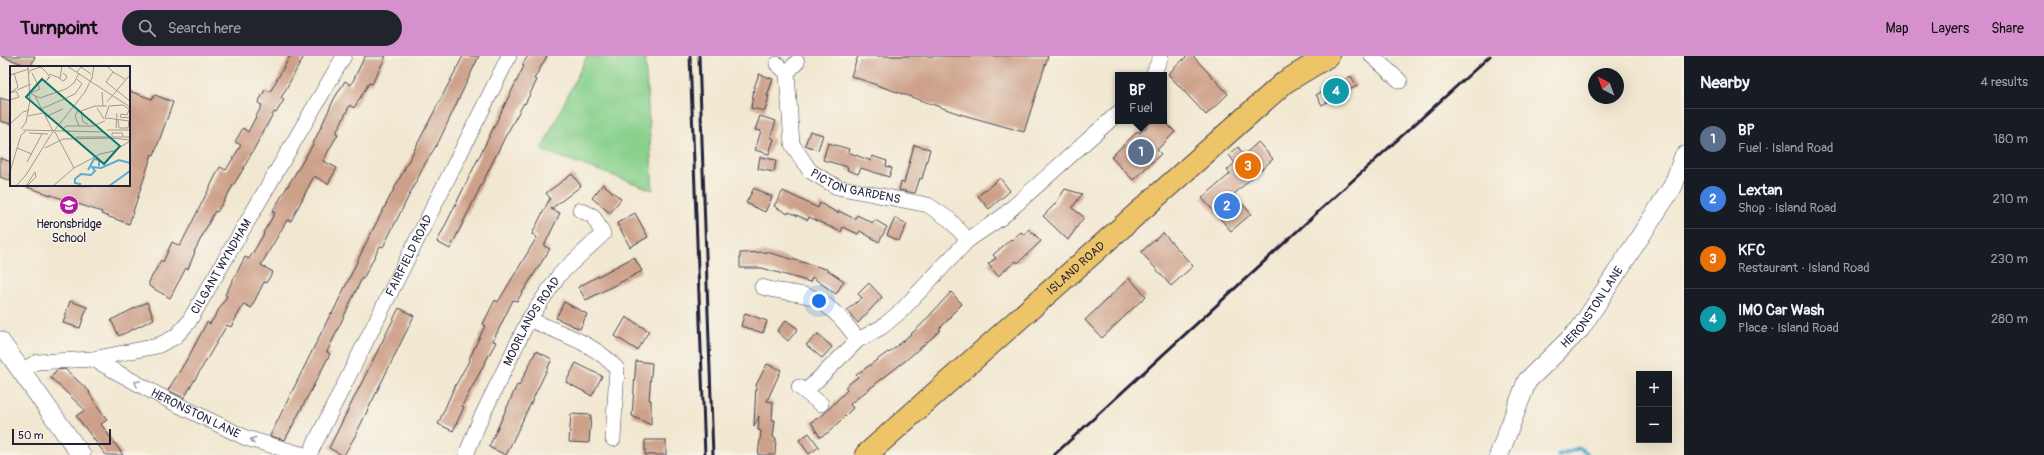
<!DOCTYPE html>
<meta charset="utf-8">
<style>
body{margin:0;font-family:Pangolin,sans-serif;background:#20242c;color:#f1f3f6}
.controls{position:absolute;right:12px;bottom:12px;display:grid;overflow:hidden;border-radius:0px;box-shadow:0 4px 16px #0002}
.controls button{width:36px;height:36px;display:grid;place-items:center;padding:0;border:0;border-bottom:1px solid #363941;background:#171b24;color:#f1f3f6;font:20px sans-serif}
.compass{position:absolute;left:1588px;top:12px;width:36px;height:36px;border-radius:50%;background:#171b24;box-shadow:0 4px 16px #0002;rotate:319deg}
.scale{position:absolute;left:12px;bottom:10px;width:99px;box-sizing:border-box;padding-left:4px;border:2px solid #22223b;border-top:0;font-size:11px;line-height:14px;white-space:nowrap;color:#22223b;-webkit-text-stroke:3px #f7f3e8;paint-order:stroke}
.you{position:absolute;left:819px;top:245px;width:14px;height:14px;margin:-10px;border:3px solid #fff;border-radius:50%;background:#1a73e8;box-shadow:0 0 0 6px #1a73e833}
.badge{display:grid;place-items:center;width:26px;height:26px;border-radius:50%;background:#d690ce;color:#fff;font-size:13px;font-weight:700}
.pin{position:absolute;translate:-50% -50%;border:2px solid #fff;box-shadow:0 1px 4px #0006}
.popup{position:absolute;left:1115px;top:16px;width:52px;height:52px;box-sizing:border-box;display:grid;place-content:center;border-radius:0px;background:#171b24;filter:drop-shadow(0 1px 3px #0005);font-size:13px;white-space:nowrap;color:#9ea1a6}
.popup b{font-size:15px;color:#f1f3f6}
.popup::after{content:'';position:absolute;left:50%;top:100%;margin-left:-8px;border:8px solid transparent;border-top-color:#171b24}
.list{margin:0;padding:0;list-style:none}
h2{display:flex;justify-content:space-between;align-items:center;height:52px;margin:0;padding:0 16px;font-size:17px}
h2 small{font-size:13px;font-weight:400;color:#9ea1a6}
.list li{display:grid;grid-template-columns:26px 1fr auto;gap:12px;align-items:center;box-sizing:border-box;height:60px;padding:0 16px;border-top:1px solid #363941}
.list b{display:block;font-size:15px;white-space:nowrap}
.list p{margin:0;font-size:13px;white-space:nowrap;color:#9ea1a6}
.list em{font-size:13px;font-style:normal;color:#9ea1a6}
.icon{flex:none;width:22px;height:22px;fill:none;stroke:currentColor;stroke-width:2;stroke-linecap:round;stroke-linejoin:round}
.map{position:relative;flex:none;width:1684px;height:399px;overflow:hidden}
header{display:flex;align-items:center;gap:24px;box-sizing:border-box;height:56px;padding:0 20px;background:#d690ce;color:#111}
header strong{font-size:19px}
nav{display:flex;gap:22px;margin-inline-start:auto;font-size:14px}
.search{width:280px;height:36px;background:#20242c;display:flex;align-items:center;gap:10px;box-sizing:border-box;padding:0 14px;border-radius:22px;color:#9ea1a6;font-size:15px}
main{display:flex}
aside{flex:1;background:#171b24}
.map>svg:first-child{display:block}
</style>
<header>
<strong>Turnpoint</strong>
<div class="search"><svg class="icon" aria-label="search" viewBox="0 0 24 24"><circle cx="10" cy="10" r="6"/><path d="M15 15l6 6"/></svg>Search here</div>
<nav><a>Map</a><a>Layers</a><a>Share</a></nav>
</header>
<main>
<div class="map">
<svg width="1684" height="399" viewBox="0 0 1684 399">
<rect width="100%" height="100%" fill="#f7f3e8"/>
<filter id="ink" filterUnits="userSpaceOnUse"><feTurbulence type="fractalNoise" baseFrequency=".025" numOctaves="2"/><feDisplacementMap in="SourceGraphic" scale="8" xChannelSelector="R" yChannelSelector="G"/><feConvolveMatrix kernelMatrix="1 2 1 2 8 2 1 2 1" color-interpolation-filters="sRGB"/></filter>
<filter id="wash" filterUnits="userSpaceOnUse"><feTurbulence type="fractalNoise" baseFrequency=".012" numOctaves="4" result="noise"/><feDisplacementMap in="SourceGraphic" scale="16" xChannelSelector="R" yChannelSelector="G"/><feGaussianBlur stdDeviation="0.9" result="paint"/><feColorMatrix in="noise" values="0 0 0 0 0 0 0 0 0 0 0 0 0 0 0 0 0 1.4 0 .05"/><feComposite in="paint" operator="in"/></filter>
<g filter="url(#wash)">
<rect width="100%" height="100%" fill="#f2e8d1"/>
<path fill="#89d18d" stroke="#567a64" d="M587 0H645L653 134 541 94Z"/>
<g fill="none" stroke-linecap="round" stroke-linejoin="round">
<path stroke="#58abd3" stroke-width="4" d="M1558 399 1580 392 1588 399"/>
</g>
<g id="blocks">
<path fill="#cda089" d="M1 0H35L31 11Z
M290 0H304L281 42 284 44 276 57 274 56 242 115 217 156 215 155 194 196H195L188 213 186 212 170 242 149 230V226L161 204 163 206 172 186 180 190 220 111 226 114 241 89 235 86 243 72 248 76 262 49 258 47 265 34 270 36Z
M365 0H386L372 28 369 27 354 52 350 49 336 77 338 78 323 105 337 112 328 128 314 120 291 165 287 164 261 209 273 216 266 227 264 226 251 252 244 248 231 271 227 269 184 342 168 334 189 300 207 266 210 268 227 240 225 239 245 201 249 203 264 178 263 177 275 157 272 156 312 90 334 43 345 25 351 29Z
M463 0H479L439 85 426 106 383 191 380 190 363 223 362 222 327 296 330 298 285 384 270 380 331 257 332 258 368 183Z
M528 0H547L534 23 537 24 525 48 524 47 505 81 450 193 437 186 524 10 522 9Z
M858 0H1048L1024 76 960 58 851 20Z
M1187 0H1193L1228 38 1206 59 1168 18Z
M759 18 773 23 767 40H769L765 55 751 52 754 32Z
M1351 20 1357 30 1322 49 1316 39Z
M129 35 152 43 155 39 173 46 154 99 152 98 129 168 101 158 102 156 27 131 28 129H129Z
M0 42 11 45V68L0 65Z
M760 60 776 65 771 81 774 83 769 98 755 94 761 75 755 74Z
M1152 65H1164L1175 76 1157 94 1161 98 1133 124 1111 101 1138 75 1140 77Z
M810 75 823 79 818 94 805 89Z
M1258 86 1273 103 1234 138 1251 158 1231 175 1202 142 1230 118 1227 114 1235 107 1229 99 1238 91 1244 99Z
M828 87 849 93 848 96 871 105 872 100 887 105 886 110 892 112 889 121 861 112 858 118 847 114 848 111 823 104Z
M914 89 930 93 922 123 920 122 915 137 899 134 901 126 904 127Z
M760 101 776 104 774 116 758 113Z
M0 102 11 106V125L0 121Z
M572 118 581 130 551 153 560 157 544 190 550 193 517 245 513 244 493 285 496 286 462 350 464 351 453 375 438 368 453 334 470 303H469L485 270 483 268 495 244 498 246 537 181 532 178 550 142 546 137Z
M1000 122 1010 135 989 153 978 140Z
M603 128 621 143 610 157 592 142Z
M754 132 772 141 765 156 746 147Z
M1065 133 1082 138 1072 152 1084 161 1068 184 1043 160 1056 147Z
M783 135 818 152 820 147 838 157 839 155 855 163 857 159 873 167 875 164 887 171 879 186 860 175 858 178 843 171 841 176 809 161 808 164 789 156 788 158 774 150Z
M635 157 648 181 630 191 617 167Z
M895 162 907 168 899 185 887 179Z
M1029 173 1041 185 1018 207 1016 205 998 220 988 208 996 202 993 199 1011 183 1012 184 1021 176 1024 179Z
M1163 177 1193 210 1171 230 1141 196Z
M767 196 826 213 844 225 836 238 812 221 810 226 762 212H740V197Z
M634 201 642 215 586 244 578 231Z
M1129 222 1146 240 1102 282 1085 264Z
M869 227 882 241 858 267 847 254 862 242 858 238Z
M951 236 962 248 950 260 951 261 939 273 941 274 905 305 850 348 853 352 829 376 820 381 811 366 823 359 847 334 845 331 858 321 856 319 888 296 889 297 920 270Z
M70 245 87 251 80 272 63 267Z
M147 246 154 263 119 280 111 264Z
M564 246 587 258 580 273 556 262Z
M399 252 414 260 354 382 344 399H342L329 392Z
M745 257 767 265 763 277 741 270Z
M626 261 649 275 637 294 615 280Z
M786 264 798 273 788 285 777 275Z
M818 278 832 291 822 302 806 289Z
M536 295 552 303 506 399 489 391 517 329 519 330Z
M636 305 652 307 649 344H651V369L632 360Z
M576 307 602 320 592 340 566 326Z
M767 308 781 314 767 345 773 346 772 364H775L773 382H776L775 399H758L761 375 758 374 759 360 754 370 756 329Z
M65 313 90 336 89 337 107 364 101 368 123 399H106L76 360 85 354 50 321 57 314Z
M571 358 591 359 589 387 569 386Z
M809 377 819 391 809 398 799 384Z
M645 384H666V399H645Z"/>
</g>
</g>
<g filter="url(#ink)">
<use href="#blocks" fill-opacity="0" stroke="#414052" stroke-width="1"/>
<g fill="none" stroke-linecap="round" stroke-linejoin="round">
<defs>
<g id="minor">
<path d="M1372 0 1400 25"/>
<path id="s1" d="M777 8 787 17 792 88 810 115 837 131 928 149 950 164 968 184"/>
<path d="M787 17 797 6"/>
<path d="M1153 19 1161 0"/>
<path d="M762 231C777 236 793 236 808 240 829 246 846 267 858 284"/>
<path d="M529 263C558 277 596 287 617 313L613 383"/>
<path id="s2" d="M93 303 162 341 246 382 304 399"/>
<path id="s3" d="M22 314 37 306 93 303 157 290 175 281 188 267 344 0"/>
<path d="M799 331 821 348"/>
<path d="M806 335 858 284 882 271 901 255 968 184 1002 161 1118 57"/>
<path id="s4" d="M309 399 509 0"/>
<path id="s5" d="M466 399 480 364 529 263 560 218 603 178 593 160 580 154"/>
</g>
<g id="tertiary">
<path d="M0 285 81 399"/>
<path id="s6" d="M1499 399 1527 325 1580 273 1673 130 1684 100"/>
</g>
<g id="primary">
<path id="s7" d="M866 399 1285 26 1328 0"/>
</g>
</defs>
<use href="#minor" stroke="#414052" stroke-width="16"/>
<use href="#tertiary" stroke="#414052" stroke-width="20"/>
<use href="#primary" stroke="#414052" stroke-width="24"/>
<use href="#minor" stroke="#fff" stroke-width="15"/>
<use href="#tertiary" stroke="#fff" stroke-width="19"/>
<use href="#primary" stroke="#eec469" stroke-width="22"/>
<path stroke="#22223b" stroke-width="3" d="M690 0 705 399
M699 0 713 399
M1054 399 1319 155 1490 0"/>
</g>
<defs><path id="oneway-chevron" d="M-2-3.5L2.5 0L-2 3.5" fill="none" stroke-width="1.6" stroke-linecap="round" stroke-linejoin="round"/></defs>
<g stroke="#9c9ca7">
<use href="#oneway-chevron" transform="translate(137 327) rotate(-150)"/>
<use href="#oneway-chevron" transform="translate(253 384) rotate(-163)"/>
</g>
</g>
<defs>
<symbol id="school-disc" viewBox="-11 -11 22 22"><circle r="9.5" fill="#b5179e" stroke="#f7f3e8"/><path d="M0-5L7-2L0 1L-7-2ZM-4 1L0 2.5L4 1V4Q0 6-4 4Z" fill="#fff"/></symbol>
</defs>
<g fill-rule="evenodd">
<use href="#school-disc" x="58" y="138" width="22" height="22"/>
</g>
<g text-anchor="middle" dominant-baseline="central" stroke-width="3" stroke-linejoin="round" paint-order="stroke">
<g font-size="12" fill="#22223b" stroke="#f7f3e8">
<text stroke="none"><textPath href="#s1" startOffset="166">PICTON GARDENS</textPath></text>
<text stroke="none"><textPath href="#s4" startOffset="223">FAIRFIELD ROAD</textPath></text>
<text stroke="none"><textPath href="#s3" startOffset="243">CILGANT WYNDHAM</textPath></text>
<text stroke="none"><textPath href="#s7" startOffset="281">ISLAND ROAD</textPath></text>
<text stroke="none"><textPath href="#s6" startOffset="178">HERONSTON LANE</textPath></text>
<text stroke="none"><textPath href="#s5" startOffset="149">MOORLANDS ROAD</textPath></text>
<text stroke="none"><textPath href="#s2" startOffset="116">HERONSTON LANE</textPath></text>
</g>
<g font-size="12" fill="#22223b" stroke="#f7f3e8">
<text x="69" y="168">Heronsbridge<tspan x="69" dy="14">School</tspan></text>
</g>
</g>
<g transform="translate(10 10)">
<rect width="120" height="120" fill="#f2e8d1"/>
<path fill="none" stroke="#58abd3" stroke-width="2" d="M78 104 84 93 89 94V100M69 120 70 118 65 117V113L71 108 81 109 85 105 82 101 91 102 109 94 120 97M99 120 120 105"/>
<path fill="none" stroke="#9f9995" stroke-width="1" d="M57 0 120 41M97 0 103 6 96 16 120 35M67 6 71 1 81 8M103 6 115 13M19 7 21 4 31 1 36 6 39 10 40 11 36 15 39 11M39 8 50 12 52 0M0 9 19 3M49 12 53 15 55 14 57 10 53 7M7 24 21 18M92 26 93 40M21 27 30 23 22 7M21 28 30 32 56 23 64 17 69 7M25 30 43 65M0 34 9 31 6 25 0 27 8 21 4 7M97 36 119 10M99 40 113 39 120 44M87 42 94 53M31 43 65 28 72 18 67 13M68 44 65 50 69 60M119 44 117 49 111 48 110 51 120 52M18 50 33 47M35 51 53 43M97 52 119 55 118 62H109L108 54M97 53 95 52 99 40M0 58 13 46 19 44M78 58 73 56 71 45 85 40H97M106 62 107 47M11 63 16 56 20 34 18 0M13 64 94 66M52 64 56 60H83L95 55M97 64H120M45 66 64 102M19 67 38 68M102 70V67H112L113 70M66 71H120M7 82 22 88M35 82 53 73 102 72 120 74M17 96 32 68M0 106 11 69 16 65M6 120 16 109 40 70 75 26 82 12 84 0M16 120 25 106 26 111 17 120M43 120 64 102 90 88 104 85 120 75"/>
<path fill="#0f766e" fill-opacity="0.15" stroke="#0f766e" stroke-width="2" d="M32 13 110 80 94 98 16 31Z"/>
<rect width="120" height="120" fill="none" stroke="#22223b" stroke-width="2"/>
</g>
</svg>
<div class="controls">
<button>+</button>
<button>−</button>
</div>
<svg class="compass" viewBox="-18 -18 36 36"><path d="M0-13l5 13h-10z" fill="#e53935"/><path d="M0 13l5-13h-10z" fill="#9ea1a6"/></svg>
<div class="scale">50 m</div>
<div class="you"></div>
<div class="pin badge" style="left:1141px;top:96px;background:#5c6f8a">1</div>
<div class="popup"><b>BP</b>Fuel</div>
<div class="pin badge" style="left:1227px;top:150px;background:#3f7fe0">2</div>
<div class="pin badge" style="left:1248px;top:110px;background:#e8710a">3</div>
<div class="pin badge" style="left:1336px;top:35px;background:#0f9aa8">4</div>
</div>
<aside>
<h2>Nearby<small>4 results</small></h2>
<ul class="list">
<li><span class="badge" style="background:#5c6f8a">1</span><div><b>BP</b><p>Fuel · Island Road</p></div><em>180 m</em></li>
<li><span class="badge" style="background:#3f7fe0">2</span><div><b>Lextan</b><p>Shop · Island Road</p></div><em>210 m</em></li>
<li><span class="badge" style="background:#e8710a">3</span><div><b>KFC</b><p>Restaurant · Island Road</p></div><em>230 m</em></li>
<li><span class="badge" style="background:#0f9aa8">4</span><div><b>IMO Car Wash</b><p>Place · Island Road</p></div><em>280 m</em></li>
</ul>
</aside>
</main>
